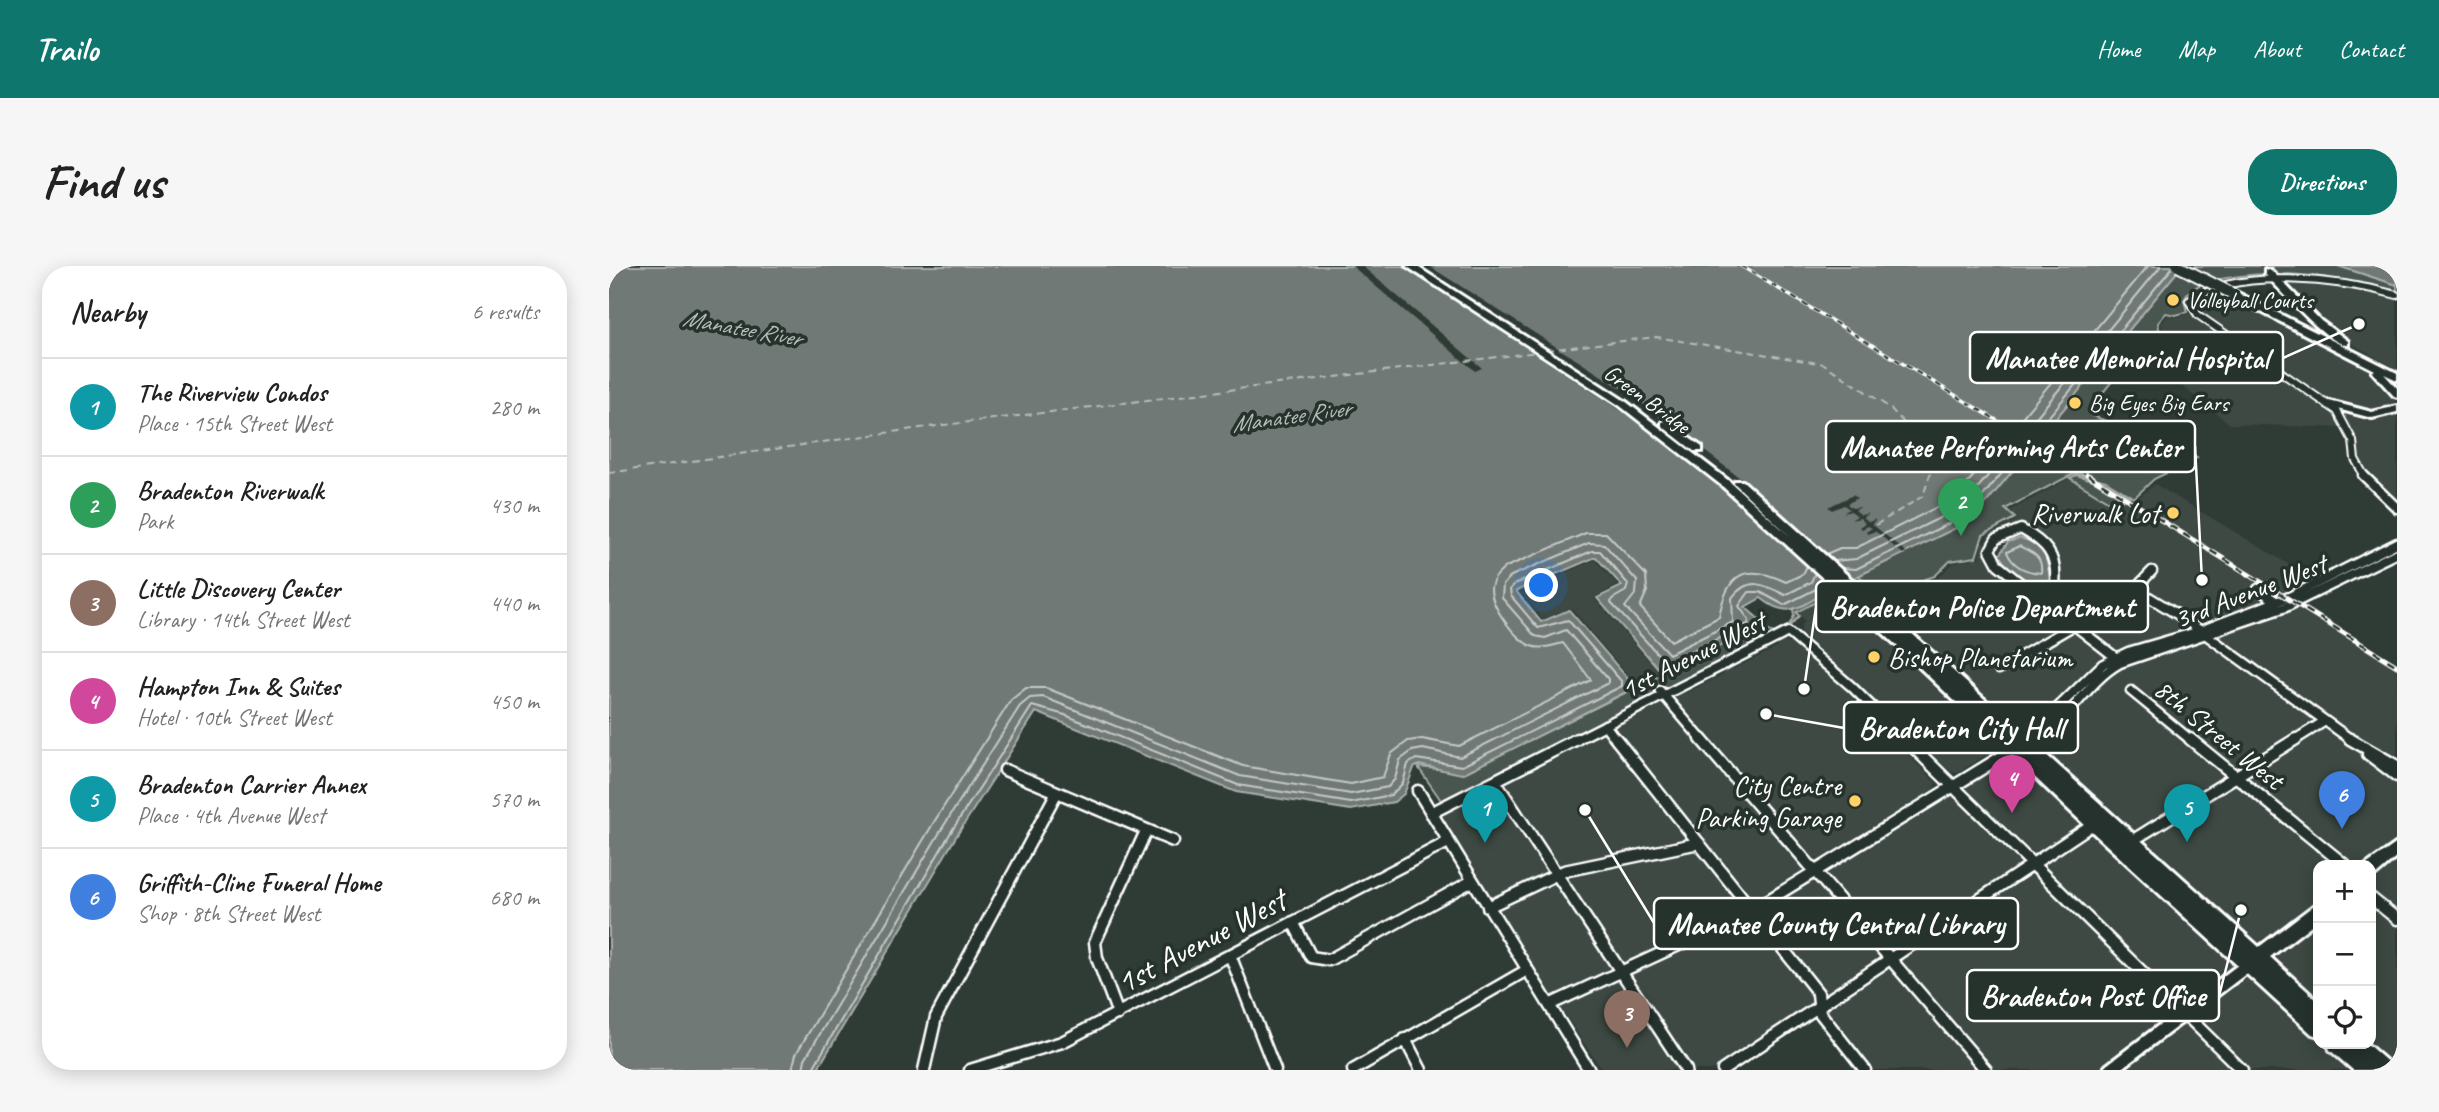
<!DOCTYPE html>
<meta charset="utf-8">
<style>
body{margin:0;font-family:Caveat,sans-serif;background:#f6f6f6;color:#222}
.controls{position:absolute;right:21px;bottom:21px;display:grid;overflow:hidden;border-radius:14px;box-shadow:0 4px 18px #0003}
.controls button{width:63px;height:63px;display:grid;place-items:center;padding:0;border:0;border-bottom:2px solid #e0e0e0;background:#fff;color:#222;font:35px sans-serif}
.you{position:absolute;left:933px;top:320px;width:24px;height:24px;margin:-18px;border:5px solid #fff;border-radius:50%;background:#1a73e8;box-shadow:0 0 0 10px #1a73e833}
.badge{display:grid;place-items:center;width:46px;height:46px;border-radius:50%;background:#0f766e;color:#fff;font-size:23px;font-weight:700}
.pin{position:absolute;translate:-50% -58px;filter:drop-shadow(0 2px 4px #0008)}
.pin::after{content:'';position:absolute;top:37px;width:24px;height:21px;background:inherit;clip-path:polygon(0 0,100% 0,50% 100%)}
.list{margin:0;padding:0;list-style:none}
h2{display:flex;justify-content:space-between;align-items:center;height:91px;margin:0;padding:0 28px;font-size:30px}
h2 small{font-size:23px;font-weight:400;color:#767676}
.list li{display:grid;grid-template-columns:46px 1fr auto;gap:21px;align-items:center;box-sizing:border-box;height:98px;padding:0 28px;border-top:2px solid #e0e0e0}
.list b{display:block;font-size:26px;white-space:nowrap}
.list p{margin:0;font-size:23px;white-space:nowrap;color:#767676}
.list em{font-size:23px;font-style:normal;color:#767676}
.icon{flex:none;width:38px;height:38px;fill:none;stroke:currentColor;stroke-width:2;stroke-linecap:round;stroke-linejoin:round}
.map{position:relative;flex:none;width:1788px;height:804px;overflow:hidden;border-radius:28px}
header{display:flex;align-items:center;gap:42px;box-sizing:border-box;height:98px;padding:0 35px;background:#0f766e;color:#fff}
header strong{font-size:33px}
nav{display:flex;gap:38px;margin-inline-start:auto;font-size:24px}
.intro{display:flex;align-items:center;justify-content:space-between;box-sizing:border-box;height:168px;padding:0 42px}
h1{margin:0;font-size:49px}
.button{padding:18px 32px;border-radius:28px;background:#0f766e;color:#fff;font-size:24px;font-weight:700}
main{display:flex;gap:42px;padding:0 42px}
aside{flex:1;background:#fff;border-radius:28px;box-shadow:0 4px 18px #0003}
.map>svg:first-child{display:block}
</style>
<header>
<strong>Trailo</strong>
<nav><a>Home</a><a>Map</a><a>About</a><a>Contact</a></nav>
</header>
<div class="intro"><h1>Find us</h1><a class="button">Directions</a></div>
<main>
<aside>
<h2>Nearby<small>6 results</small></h2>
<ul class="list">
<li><span class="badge" style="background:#0f9aa8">1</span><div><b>The Riverview Condos</b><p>Place · 15th Street West</p></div><em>280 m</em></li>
<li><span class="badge" style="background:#2e9e5b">2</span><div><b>Bradenton Riverwalk</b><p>Park</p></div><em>430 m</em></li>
<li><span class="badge" style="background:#8d6e63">3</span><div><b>Little Discovery Center</b><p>Library · 14th Street West</p></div><em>440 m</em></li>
<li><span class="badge" style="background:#d1479c">4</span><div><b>Hampton Inn &amp; Suites</b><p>Hotel · 10th Street West</p></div><em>450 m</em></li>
<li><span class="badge" style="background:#0f9aa8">5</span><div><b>Bradenton Carrier Annex</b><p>Place · 4th Avenue West</p></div><em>570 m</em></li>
<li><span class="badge" style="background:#3f7fe0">6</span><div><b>Griffith-Cline Funeral Home</b><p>Shop · 8th Street West</p></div><em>680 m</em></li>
</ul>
</aside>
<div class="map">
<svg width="1788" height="804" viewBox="0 0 1788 804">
<rect width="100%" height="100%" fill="#2f3b35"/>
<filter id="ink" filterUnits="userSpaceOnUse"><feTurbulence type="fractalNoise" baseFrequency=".0143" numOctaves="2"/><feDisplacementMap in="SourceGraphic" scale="14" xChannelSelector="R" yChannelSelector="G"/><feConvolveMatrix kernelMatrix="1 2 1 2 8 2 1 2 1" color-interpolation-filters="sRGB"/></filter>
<g filter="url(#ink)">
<path fill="#3c4842" d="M1666 8 1723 13 1788 30V103L1720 65Z
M1602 18 1740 89 1764 106 1786 129 1785 141 1761 147 1721 137 1592 49 1584 33Z
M1578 38 1587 49 1725 145 1735 162 1621 158 1530 86 1554 70 1552 58 1559 49 1569 51 1581 47Z
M1729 144 1765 151 1788 148V239L1761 214 1751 197 1745 168Z
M1461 212 1505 239 1520 231 1528 233 1546 218 1706 314 1667 333 1647 320 1644 323 1661 335 1590 361 1532 324 1548 307 1541 302 1521 323 1465 355 1435 332 1450 321 1452 296 1444 282 1411 261 1384 271 1378 277 1377 286 1386 300 1460 358 1385 402 1391 407 1466 363 1501 390 1471 411 1413 472 1244 314 1250 313 1266 320 1275 328 1329 312 1344 297 1370 292 1373 277 1379 274V269L1409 253 1400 245Z
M986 294 1009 319 985 332 1050 406 1026 418 962 342 933 353 911 326Z
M1229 325 1390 477V481L1348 507 1342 506 1332 498 1329 500 1211 390 1210 383 1192 367V360L1196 355 1187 346Z
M1528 327 1562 347 1584 363 1506 387 1471 360Z
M1692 338 1788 400V497L1758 481 1604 372Z
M1172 374 1183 378 1237 425 1327 517 1323 525 1210 594 1202 591 1169 555 1142 519 1137 518 1063 431 1073 423 1077 427 1115 408 1113 404 1120 400 1124 403 1169 381 1166 377Z
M1598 374 1709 453 1625 506 1521 421 1516 423 1620 509 1520 570 1422 480 1438 475 1451 466 1486 421 1502 407 1523 396Z
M1054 434 1200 602 1144 637 1002 461Z
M1718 459 1788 514V576L1758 599H1741L1634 513Z
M995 464 1082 574 948 603 942 589 892 516Z
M1406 489 1477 556 1422 592 1351 521Z
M1628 516 1730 599H1709V637L1648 685 1529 578Z
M884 520 934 592 939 605 881 635 828 549Z
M1345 525 1416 596 1279 685 1213 606Z
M1485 564 1632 696 1573 740 1430 600Z
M1088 582 1136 642 1013 701 952 611Z
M1788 591V648L1762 627V612Z
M1424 604 1566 745 1490 804H1383L1287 694Z
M1206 610 1272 689 1214 730 1150 646Z
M944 614 1004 705 944 732 886 644Z
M1762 636 1788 657V804H1781L1752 778H1762Z
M1143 650 1204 728 1205 737 1103 804H1083L1019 710Z
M1709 653V740L1658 693Z
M1280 698 1371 804H1262L1216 744Z
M1642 705 1709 767V778H1721L1750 804H1639L1583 750Z
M1010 714 1071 804H993L951 741Z
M1576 755 1627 804H1513Z"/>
<path fill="#4a544f" stroke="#a4aaa7" stroke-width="2" d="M1584 0H1729L1788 19V27C1729 9 1655 0 1595 17 1586 21 1579 25 1575 34L1578 46 1567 49 1557 47 1549 57 1551 68 1529 83 1479 145 1482 149 1588 192 1545 213 1525 232 1497 215 1466 207 1396 243 1406 252 1374 269 1367 291 1341 295 1326 310 1293 321 1257 315 1248 309 1217 323 1219 330 1187 346 1190 350 1177 364 836 540 809 501 857 506 1149 361 1165 367 1180 359 1185 350 1184 343 1213 328 1204 313 1253 308 1363 254 1567 7Z
M1467 209 1498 218 1520 231 1505 239 1461 212Z"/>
<path fill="#707975" stroke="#a9afac" stroke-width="2" d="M0 0H1584L1567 7 1363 254 1245 312 1219 317 1223 323C1193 338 1181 356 1152 332L1136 341 1151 354 1149 361 1062 404 1049 402 988 332 1013 320 987 291 907 325 932 356 960 344 1021 415V424L853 508 810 499 805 502 795 528 785 536 742 544 627 526 427 446 348 569 208 804H0Z
M1729 0H1788V19Z
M1411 272C1439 279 1437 291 1441 314L1435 319C1418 316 1400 306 1390 289L1399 276Z"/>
<path fill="#2f3b35" d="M743 0H753L873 102 866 105Z
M793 0H820L1018 126 1135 215 1247 315 1226 322 1225 325 1116 225 1035 160Z
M1244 229 1248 232 1238 238 1243 242 1252 241 1246 244 1252 249 1260 247 1254 251 1260 256 1267 253 1263 258 1297 286 1294 288 1266 265 1259 268 1257 266 1263 262 1259 260 1253 263 1250 261 1256 257 1251 252 1242 254 1248 250 1242 245 1234 247 1240 243 1235 239 1223 244 1219 241Z"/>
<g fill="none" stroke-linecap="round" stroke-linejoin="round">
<path stroke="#c6c9c8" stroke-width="2" d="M1410 280C1424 287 1434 290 1432 307 1417 306 1404 301 1398 286Z
M1217 288 1231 282H1247L1346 232 1539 0
M1225 295 1247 293 1353 241 1552 0
M1232 302 1247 303 1359 248 1563 2
M183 804 187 788 325 556 402 434 417 422H437L634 500 742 518 774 511 782 488 799 475 813 473 850 480 982 414 954 377C944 379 932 384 922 380 906 373 882 341 882 323 883 313 890 307 897 301L977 267H997L1037 309 1038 325 1031 341 1062 375 1110 351C1118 308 1135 296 1177 316L1194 308 1198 300
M194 804 196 793 334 561 411 440 421 432 434 431 631 510 742 528 779 521 786 513 791 494 803 485 814 483 851 491 999 417V413L957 364 936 372 926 370 893 332 894 319 902 310 980 277 995 278 1028 315 1027 327 1016 341 1060 388 1124 356 1123 332C1139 310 1155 318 1176 329L1202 316 1206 307
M203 804 342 566 423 440 456 449 629 519 742 537 782 529 794 517 799 498 807 493 853 500 1013 420V416L959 354 929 362 902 330 901 323 906 318 983 285H991L1019 318 1017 325 1003 333 1002 337 1058 398 1139 358 1140 354 1130 340 1140 326H1151L1175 339 1211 321 1213 313"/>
<path stroke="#b8bcba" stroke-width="2" stroke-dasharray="7 5" stroke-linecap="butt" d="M938 84 1047 71 1215 98 1281 142 1327 190 1314 230 1265 260
M0 207 311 162 929 86"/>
<defs>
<path id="minor-far2" d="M1756 211 1746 193 1744 175 1728 145 1589 49 1580 35C1627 0 1733 14 1788 29"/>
<path id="minor-far1" d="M1754 209 1788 242
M1412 263C1437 277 1449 289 1446 319L1429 331 1389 299 1381 284 1387 273Z
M1527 323 1571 350 1744 475
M1649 323 1668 336
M1429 331 1510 394
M1390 403 1524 325 1543 305
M1051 425 1094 475
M1522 425 1583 475
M996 459 1008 475
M965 475 1179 366 1243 421 1298 475
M1414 475 1494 398 1519 386 1591 365 1680 331 1788 277
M1423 475C1460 459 1475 417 1511 397L1677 341 1788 287
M1684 475 1716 455"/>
<path id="minor" d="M1007 473 1209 727 1211 747 1256 804
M1092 473 1377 804
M1296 473 1633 804
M1581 473 1736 599
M1741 473 1788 500
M1417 477 1427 473
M1759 488 1788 510
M396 504 564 575
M886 515 1077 804
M809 525 980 804
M822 547 968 473
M1521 576 1687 473
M1762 632 1788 653
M879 641 955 605 1090 577
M684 656 702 691 720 694 863 615
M621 689 666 804
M940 739 1137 648 1405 483 1416 473
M509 748 488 692 486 676 537 565
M796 773 812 804
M315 804 327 751 448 526
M361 804 453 776 839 576
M744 804 918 704
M1114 804 1484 558"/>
<path id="secondary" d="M1501 804 1640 698"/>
<path id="primary" d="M797 0H807L1016 135 1120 215 1183 272 1125 217 1126 215H1134L1650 681 1704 640 1709 638V654L1661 691 1709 735V770L1703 768 1479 562 1286 378 1112 219 1010 139Z
M1056 155 1093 181V185H1085L1053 160V156Z
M1788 577V591L1767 609 1762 610V599H1757Z
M1719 778H1758L1781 798 1783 804H1744L1721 784Z"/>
<path id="trunk" d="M1656 4H1662L1712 55 1739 75V79C1720 80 1671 23 1656 8Z
M1619 25H1625L1788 107V114L1775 108 1788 122V131L1785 130 1765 108 1763 106 1766 104 1619 29Z
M1720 135 1763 146 1788 140V146L1763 152 1717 140 1715 138Z"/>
</defs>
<use href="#minor-far2" stroke="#fff" stroke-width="10"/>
<use href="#minor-far1" stroke="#fff" stroke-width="13"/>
<use href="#minor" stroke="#fff" stroke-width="15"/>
<use href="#secondary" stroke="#fff" stroke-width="18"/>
<use href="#primary" stroke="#fff" stroke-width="6"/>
<use href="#trunk" stroke="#fff" stroke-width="6"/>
<use href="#minor-far2" stroke="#26332d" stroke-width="6"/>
<use href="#minor-far1" stroke="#26332d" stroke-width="8"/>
<use href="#minor" stroke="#26332d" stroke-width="10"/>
<use href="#secondary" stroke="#26332d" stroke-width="12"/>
<use href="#primary" fill="#26332d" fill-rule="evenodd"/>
<use href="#trunk" fill="#26332d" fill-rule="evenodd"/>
<defs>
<path id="rail-far1" d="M1132 0 1482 211"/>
<path id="rail" d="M1479 209 1788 400"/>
</defs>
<use href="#rail-far1" stroke="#fff" stroke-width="3.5"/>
<use href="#rail" stroke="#fff" stroke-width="5"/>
<use href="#rail-far1" stroke="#26332d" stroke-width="2" stroke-dasharray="6" stroke-linecap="butt"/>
<use href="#rail" stroke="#26332d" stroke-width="2.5" stroke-dasharray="8" stroke-linecap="butt"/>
<defs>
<path id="trunk-bridge" d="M1569 0 1622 27"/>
</defs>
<use href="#trunk-bridge" stroke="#fff" stroke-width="14" stroke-linecap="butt"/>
<use href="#trunk-bridge" stroke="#26332d" stroke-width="10"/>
</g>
</g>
<g fill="#ffd166" stroke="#26332d" stroke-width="2.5">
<circle cx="1564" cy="34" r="7"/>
<circle cx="1466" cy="137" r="7"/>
<circle cx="1564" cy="247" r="7"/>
<circle cx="1265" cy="391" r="7"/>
<circle cx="1246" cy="535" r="7"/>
</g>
<g text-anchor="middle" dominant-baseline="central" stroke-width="7" stroke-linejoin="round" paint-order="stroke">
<g font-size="23" fill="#fff" stroke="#26332d" text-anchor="start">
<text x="1578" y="34">Volleyball Courts</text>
<text x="1480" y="137">Big Eyes Big Ears</text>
</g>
<g font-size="23" fill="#fff" stroke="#26332d">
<text transform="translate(1038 133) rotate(36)">Green Bridge</text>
</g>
<g font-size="24" font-style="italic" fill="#b8bcba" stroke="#26332d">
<text transform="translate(133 62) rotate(10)">Manatee River</text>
<text transform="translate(682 150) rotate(-8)">Manatee River</text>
</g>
<g font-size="28" fill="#fff" stroke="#26332d" text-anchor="end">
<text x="1550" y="247">Riverwalk Lot</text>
<text x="1279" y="391" text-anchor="start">Bishop Planetarium</text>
<text x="1232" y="519">City Centre<tspan x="1232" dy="32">Parking Garage</tspan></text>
</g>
<g font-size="28" fill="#fff" stroke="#26332d">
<text transform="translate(1641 325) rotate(-21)">3rd Avenue West</text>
<text transform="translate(1084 389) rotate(-27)">1st Avenue West</text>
<text transform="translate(1610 468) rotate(39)">8th Street West</text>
</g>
<g font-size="33" fill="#fff" stroke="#26332d">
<text transform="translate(592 675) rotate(-28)">1st Avenue West</text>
</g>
</g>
<path fill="none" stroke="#fff" stroke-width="2.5" d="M1750 58L1674 92M1593 314L1586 180M1195 423L1207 341M1157 448L1235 462M976 544L1045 657M1632 644L1610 730"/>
<g fill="#fff" stroke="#26332d" stroke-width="2.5">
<circle cx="1750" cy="58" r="7"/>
<circle cx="1593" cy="314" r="7"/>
<circle cx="1195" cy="423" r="7"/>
<circle cx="1157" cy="448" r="7"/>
<circle cx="976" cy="544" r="7"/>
<circle cx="1632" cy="644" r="7"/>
</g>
<g fill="#26332d" stroke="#fff" stroke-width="2.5">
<rect x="1361" y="66" width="313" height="51" rx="7"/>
<rect x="1217" y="155" width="369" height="51" rx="7"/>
<rect x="1207" y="315" width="332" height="51" rx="7"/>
<rect x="1235" y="436" width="234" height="51" rx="7"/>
<rect x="1045" y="632" width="364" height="51" rx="7"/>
<rect x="1358" y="704" width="252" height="51" rx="7"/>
</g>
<g font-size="30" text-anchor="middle" font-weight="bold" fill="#fff">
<text x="1518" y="102">Manatee Memorial Hospital</text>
<text x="1402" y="191">Manatee Performing Arts Center</text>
<text x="1373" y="351">Bradenton Police Department</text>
<text x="1352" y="472">Bradenton City Hall</text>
<text x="1227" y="668">Manatee County Central Library</text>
<text x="1484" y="740">Bradenton Post Office</text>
</g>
</svg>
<div class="controls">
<button>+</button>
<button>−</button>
<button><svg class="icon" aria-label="locate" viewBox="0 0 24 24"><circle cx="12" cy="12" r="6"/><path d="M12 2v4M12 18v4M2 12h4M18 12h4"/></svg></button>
</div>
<div class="you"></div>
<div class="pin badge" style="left:876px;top:577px;background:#0f9aa8">1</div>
<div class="pin badge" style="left:1352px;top:270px;background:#2e9e5b">2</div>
<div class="pin badge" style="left:1018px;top:782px;background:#8d6e63">3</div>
<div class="pin badge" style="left:1403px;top:547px;background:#d1479c">4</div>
<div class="pin badge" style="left:1578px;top:576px;background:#0f9aa8">5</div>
<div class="pin badge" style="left:1733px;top:563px;background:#3f7fe0">6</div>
</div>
</main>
